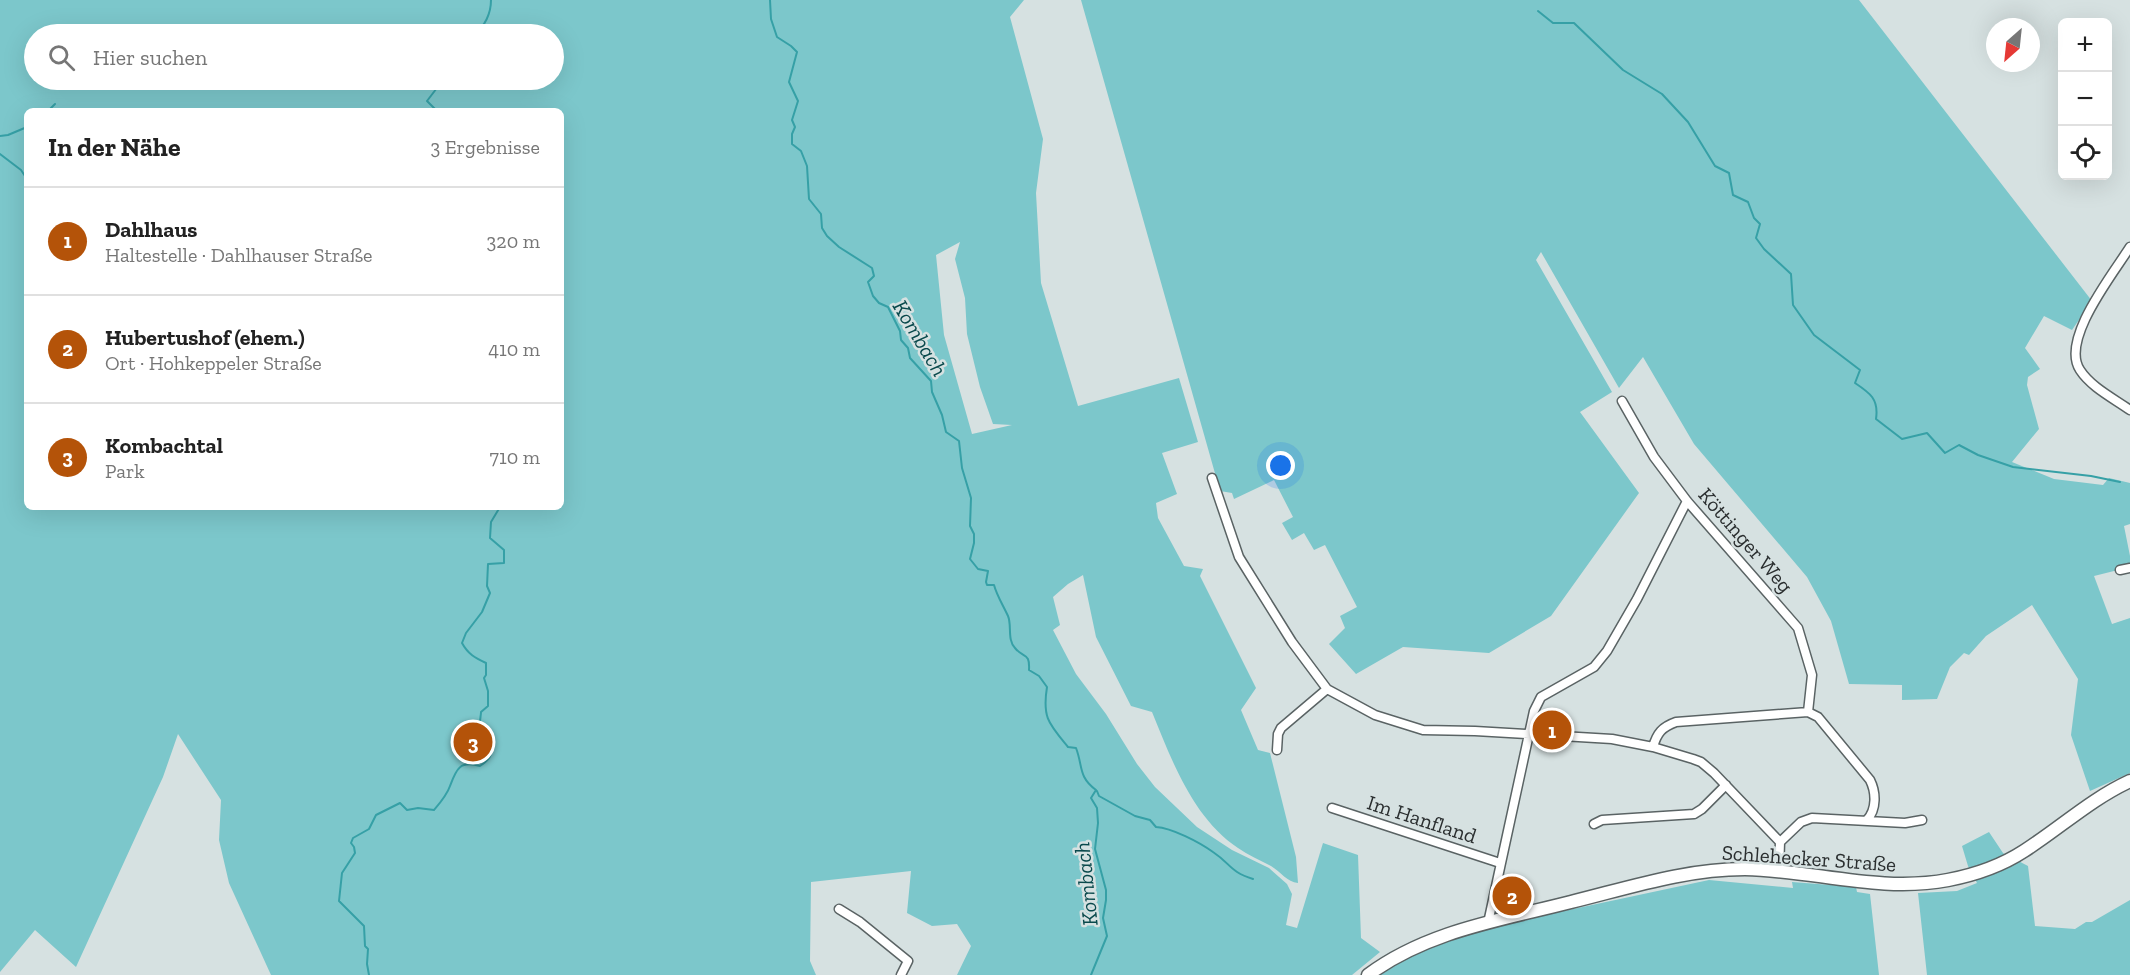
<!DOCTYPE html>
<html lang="de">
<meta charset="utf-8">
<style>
body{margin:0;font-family:"Zilla Slab",serif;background:#f6f6f6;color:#222}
.controls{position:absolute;right:18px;top:18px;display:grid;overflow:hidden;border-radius:9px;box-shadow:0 6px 24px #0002}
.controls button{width:54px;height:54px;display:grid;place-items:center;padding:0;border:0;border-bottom:2px solid #e0e0e0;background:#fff;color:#222;font:30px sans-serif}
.compass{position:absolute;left:1986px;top:18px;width:54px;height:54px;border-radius:50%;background:#fff;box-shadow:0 6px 24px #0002;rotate:207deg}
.you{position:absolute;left:1281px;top:466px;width:21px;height:21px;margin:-15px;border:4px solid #fff;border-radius:50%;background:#1a73e8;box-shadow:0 0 0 9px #1a73e833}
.badge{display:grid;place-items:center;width:39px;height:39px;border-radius:50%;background:#b45309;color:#fff;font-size:20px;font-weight:700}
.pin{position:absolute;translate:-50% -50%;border:3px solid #fff;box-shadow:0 2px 6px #0006}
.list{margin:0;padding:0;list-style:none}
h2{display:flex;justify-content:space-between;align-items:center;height:78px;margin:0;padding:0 24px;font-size:26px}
h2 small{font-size:20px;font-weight:400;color:#767676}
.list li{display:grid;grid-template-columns:39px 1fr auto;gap:18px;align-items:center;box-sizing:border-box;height:108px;padding:0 24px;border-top:2px solid #e0e0e0}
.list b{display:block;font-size:22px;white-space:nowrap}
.list p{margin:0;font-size:20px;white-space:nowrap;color:#767676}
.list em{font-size:20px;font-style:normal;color:#767676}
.icon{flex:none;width:33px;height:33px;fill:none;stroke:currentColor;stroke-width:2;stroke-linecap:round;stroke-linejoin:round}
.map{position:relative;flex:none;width:2130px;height:975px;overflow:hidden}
.search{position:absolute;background:#fff;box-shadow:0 6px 24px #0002;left:24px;top:24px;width:540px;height:66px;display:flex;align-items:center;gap:15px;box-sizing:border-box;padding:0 21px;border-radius:33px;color:#767676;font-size:22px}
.panel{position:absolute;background:#fff;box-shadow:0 6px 24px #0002;left:24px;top:108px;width:540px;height:402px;border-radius:9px}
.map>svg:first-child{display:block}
</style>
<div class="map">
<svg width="2130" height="975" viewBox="0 0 2130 975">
<rect width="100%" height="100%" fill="#d6e1e1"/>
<path fill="#7cc7cb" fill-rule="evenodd" d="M0 0H1024L1010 17 1043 139 1036 193 1041 283 1078 406 1179 378 1198 442 1162 453 1177 494 1156 503 1158 518 1184 566 1203 569 1200 576 1256 688 1241 710 1258 750 1270 753 1296 857 1298 883C1287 882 1281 872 1271 866 1260 860 1248 855 1238 848 1193 818 1172 761 1152 712L1131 706 1096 637 1083 575 1068 584 1053 597 1060 625 1053 630 1076 674 1106 714 1137 764 1155 787 1197 827 1232 850 1269 868 1287 884 1292 894 1286 925 1297 928 1323 843 1358 855 1361 938 1380 952 1352 975H957L971 946 957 924 932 926 907 913 911 871 811 882 810 961 816 975H271L229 883 219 840 221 800 178 734 163 777 76 967 35 930 0 972ZM554 34V80H34V34ZM27 111H561V507H27ZM960 242 955 259 965 298 967 334 980 387 993 424 1012 425 972 434 944 335 936 255Z
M1081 0H1859L2092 301 2072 330 2044 316 2025 348 2040 369 2028 377 2027 385 2039 429 2012 462 2054 479 2103 485 2109 478 2130 483V524L2124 526 2130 556V567L2094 576 2112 624 2130 618V773L2090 791 2071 735 2078 679 2032 605 1986 636 1969 655 1964 653 1950 667 1937 699 1902 700V685L1849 684 1831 621 1807 577 1694 444 1643 357 1619 388 1541 252 1536 260 1612 392 1580 412 1639 493 1551 616 1489 653 1403 647 1356 674 1329 644 1345 628 1340 616 1357 607 1325 545 1314 550 1304 533 1292 540 1282 523 1293 517 1274 480 1234 499 1232 493 1220 491Z
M1989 832 2003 853 2028 866 2035 926 2075 929 2086 922H2092L2130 900V975H1927L1918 893 1957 891 1977 883 1968 866 1962 846Z
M1709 880 1793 888 1792 882 1856 887 1857 892 1870 894 1879 975H1373L1412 951 1493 926Z"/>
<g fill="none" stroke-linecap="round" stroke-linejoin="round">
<path stroke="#36a0a6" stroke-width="2" d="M770 0 771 19 777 37 791 46 797 52 789 82 798 101 792 120 795 127 792 134V144L801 151 807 166 809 199 821 214 822 228 827 236 839 247 872 268 874 276 868 282 873 296 879 303 888 307 900 331 901 340 908 348 910 358 931 381 932 392 942 415 946 432 959 441 962 468 971 498 970 526 974 534V543L970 559 978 569 988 571 986 582 987 585H994C997 596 1003 605 1008 616 1012 625 1007 640 1015 648 1024 659 1030 652 1029 670L1039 676 1047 687C1042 718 1049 724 1068 747L1076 748C1083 766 1078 777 1096 790L1091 798 1097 808 1098 823 1095 849 1106 890V900L1103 918 1107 936 1091 975
M1538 11 1553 23H1574L1623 70 1662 94 1688 122 1715 166 1729 173 1733 195 1748 202 1754 218 1760 224 1756 238 1764 249 1791 274 1793 305 1814 335 1860 370 1855 383C1870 393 1879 399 1876 419L1902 439 1927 433 1945 453 1959 445 1978 455 2013 467 2091 476 2120 482
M474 34C485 27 491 13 491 0
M48 111 55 104
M437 111 427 101 443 80
M0 136 8 135 27 127
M0 154 21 170 27 179
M1097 791 1099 796 1135 816 1150 820 1156 827C1172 828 1199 842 1213 852 1231 864 1230 872 1253 879
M369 975 367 964 368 949 365 946 364 926 339 901 342 873 355 853 354 847 351 843 353 838 369 829 376 815 400 803 407 810 418 808 434 810C440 803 447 795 450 786 456 770 459 760 480 766 505 750 482 739 480 722 480 719 481 715 481 712L488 706V691L484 678 486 675V663C475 658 468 654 462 643L466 633 482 612 490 593 487 586 488 564 504 563V550L490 538 491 522 500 507"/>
<defs>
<path id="minor" d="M2130 247C2113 274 2060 340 2080 370 2091 387 2113 398 2130 410
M1622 401 1654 457 1687 501 1798 628 1812 675 1808 712
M1212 478 1239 557 1292 642 1327 689 1375 715 1423 730 1475 731 1612 739 1653 747 1693 759 1701 762 1714 773 1780 842 1779 871
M2120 570 2130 568
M1653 747C1657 733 1662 727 1676 722L1808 712 1818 717 1870 780C1876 792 1877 809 1867 820
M1277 750 1278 734 1281 728 1327 689
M1332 808 1500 863
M1594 824 1602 820 1694 814 1702 809 1726 785
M1780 842 1801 822 1812 818 1905 823 1922 820
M839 909 860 922 908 961 901 975
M1488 923 1534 711 1541 697 1594 667 1607 651 1637 599 1687 501"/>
<path id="secondary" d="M1368 975C1427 931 1501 920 1571 902 1628 888 1685 869 1745 869 1812 870 1880 893 1948 880 1974 875 2001 866 2024 851 2060 828 2091 799 2130 781"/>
</defs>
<use href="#minor" stroke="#5a6364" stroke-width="11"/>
<use href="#secondary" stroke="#5a6364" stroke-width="15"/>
<use href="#minor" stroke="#fff" stroke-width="8"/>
<use href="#secondary" stroke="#fff" stroke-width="12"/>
</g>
<g text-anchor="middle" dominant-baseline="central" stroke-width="5" stroke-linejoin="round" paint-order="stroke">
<g font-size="21" fill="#2a2e2f" stroke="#d6e1e1">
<text transform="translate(1746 540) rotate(49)">Köttinger Weg</text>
<text transform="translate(1422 819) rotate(18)">Im Hanfland</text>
<text transform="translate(1809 858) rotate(4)">Schlehecker Straße</text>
</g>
<g font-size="22" font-style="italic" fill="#09494c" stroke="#d6e1e1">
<text transform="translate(920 338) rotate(59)">Kombach</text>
<text transform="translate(1086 884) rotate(-96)">Kombach</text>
</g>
</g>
</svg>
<div class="controls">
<button>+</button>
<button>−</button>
<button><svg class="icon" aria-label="locate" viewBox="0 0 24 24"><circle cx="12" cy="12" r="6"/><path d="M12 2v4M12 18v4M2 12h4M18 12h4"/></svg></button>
</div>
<svg class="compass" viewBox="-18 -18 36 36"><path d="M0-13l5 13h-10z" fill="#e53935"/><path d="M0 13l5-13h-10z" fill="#767676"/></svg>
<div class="you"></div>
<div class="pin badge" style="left:1552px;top:730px">1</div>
<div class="pin badge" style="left:1512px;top:896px">2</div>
<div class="pin badge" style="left:473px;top:742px">3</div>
<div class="search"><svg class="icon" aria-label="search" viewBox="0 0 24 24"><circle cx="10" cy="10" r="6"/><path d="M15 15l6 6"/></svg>Hier suchen</div>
<section class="panel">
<h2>In der Nähe<small>3 Ergebnisse</small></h2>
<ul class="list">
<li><span class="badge">1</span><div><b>Dahlhaus</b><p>Haltestelle · Dahlhauser Straße</p></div><em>320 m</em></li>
<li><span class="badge">2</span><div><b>Hubertushof (ehem.)</b><p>Ort · Hohkeppeler Straße</p></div><em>410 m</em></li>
<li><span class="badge">3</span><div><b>Kombachtal</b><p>Park</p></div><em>710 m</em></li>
</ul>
</section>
</div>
